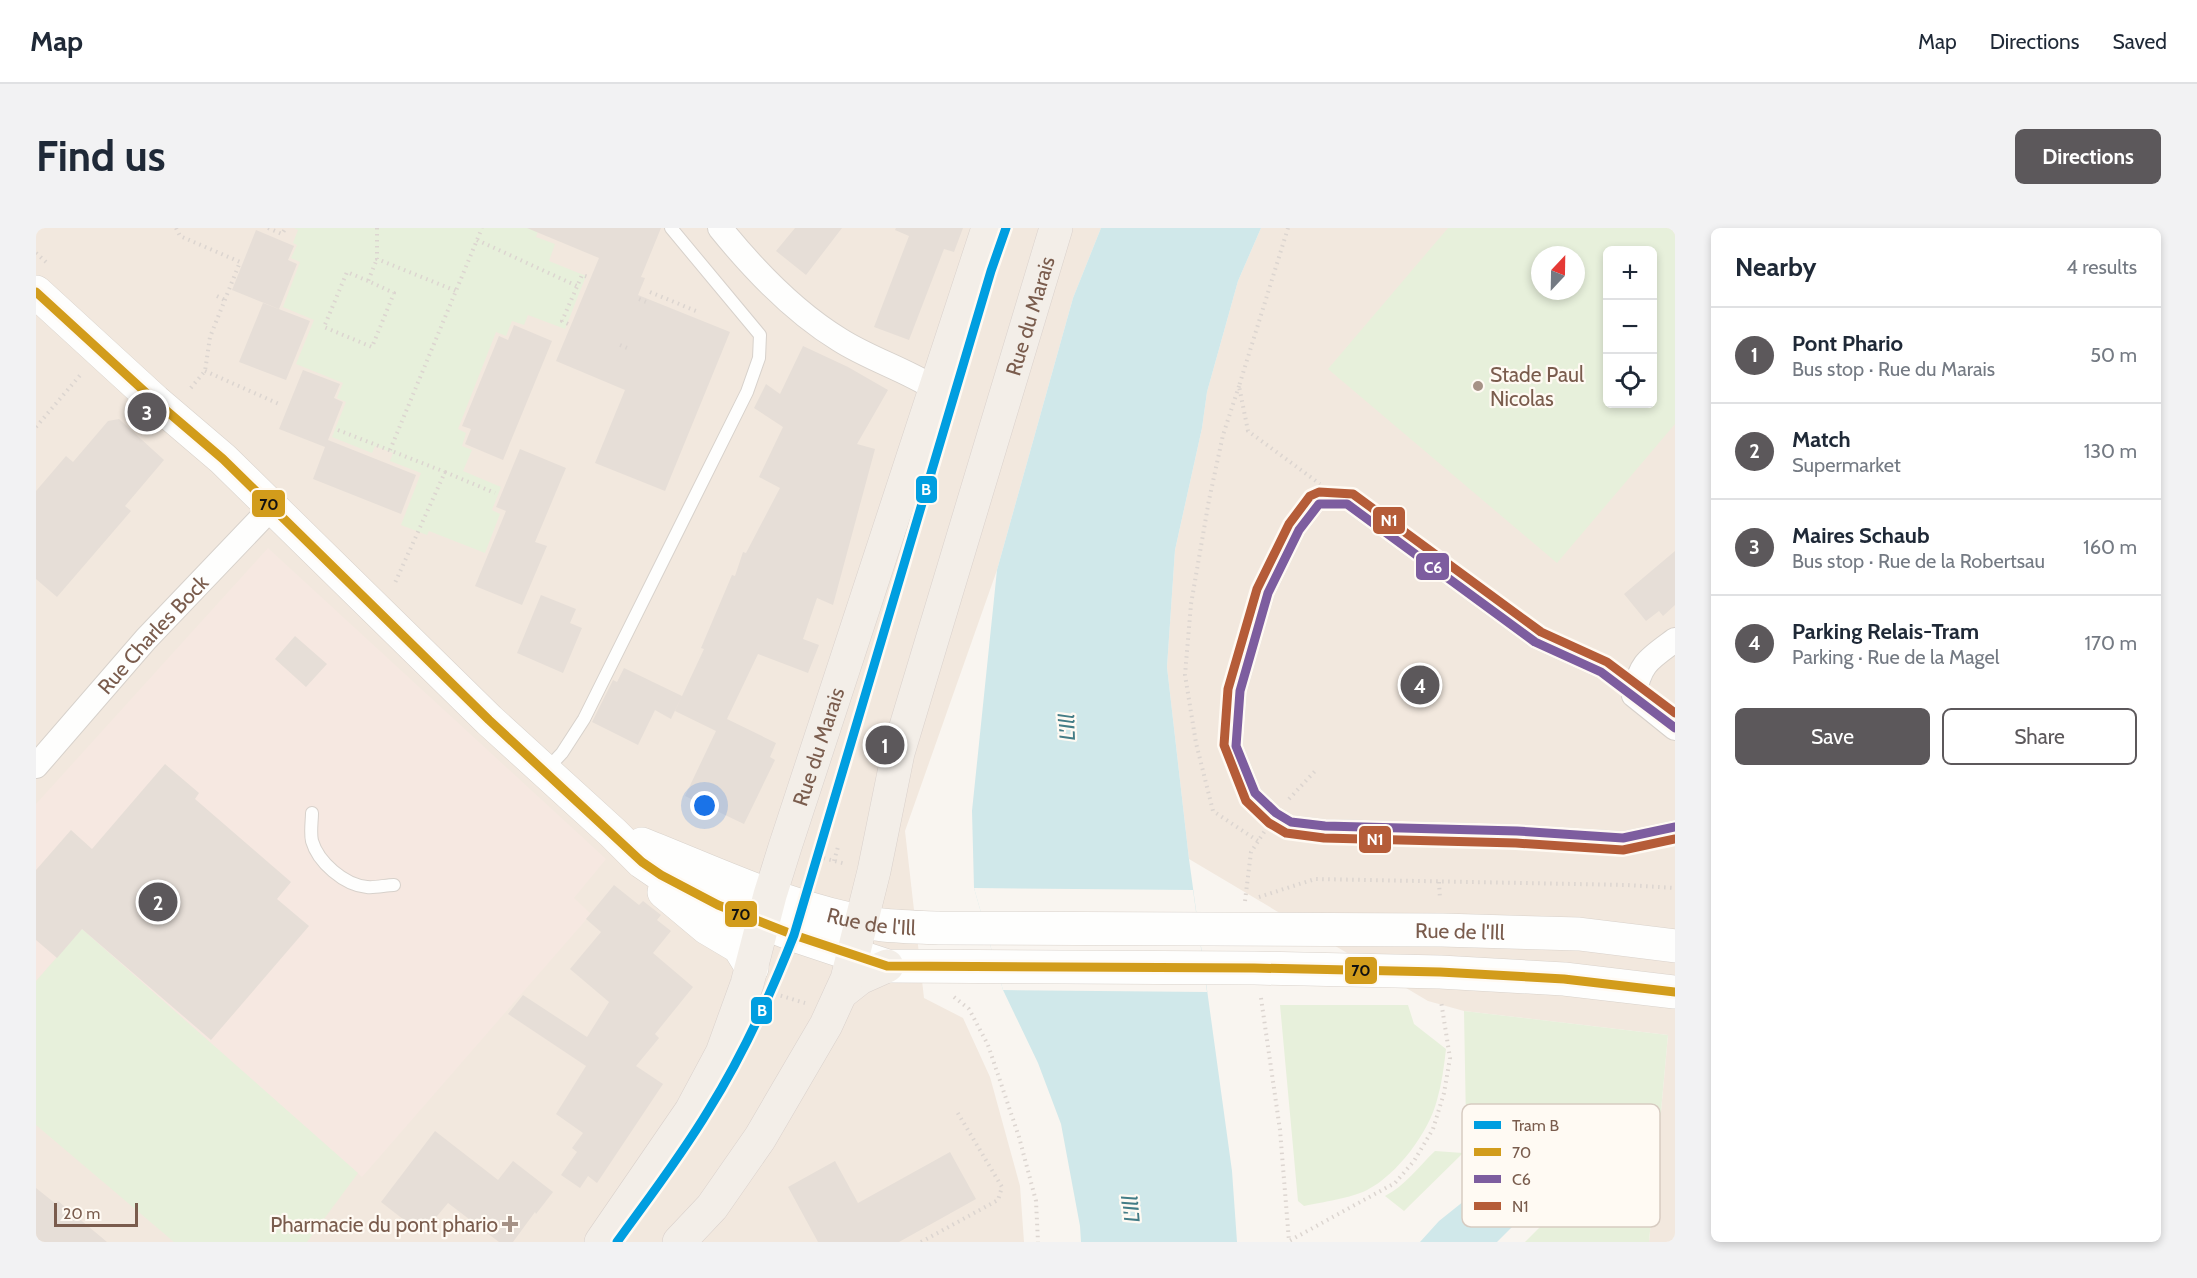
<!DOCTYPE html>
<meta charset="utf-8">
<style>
body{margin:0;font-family:Cabin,sans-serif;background:#f2f2f3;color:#1f2937}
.controls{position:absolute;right:18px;top:18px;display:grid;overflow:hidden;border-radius:9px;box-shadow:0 3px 9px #0003}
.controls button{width:54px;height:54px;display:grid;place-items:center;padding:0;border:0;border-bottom:2px solid #e0e1e3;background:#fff;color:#1f2937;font:30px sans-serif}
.compass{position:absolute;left:1495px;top:18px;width:54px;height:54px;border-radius:50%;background:#fff;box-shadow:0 3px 9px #0003;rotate:22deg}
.scale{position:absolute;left:18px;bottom:15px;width:84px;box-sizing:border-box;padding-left:6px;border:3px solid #7a5c4d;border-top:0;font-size:16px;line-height:21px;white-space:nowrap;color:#7a5c4d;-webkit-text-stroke:4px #fffaf3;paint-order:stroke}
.you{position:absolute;left:669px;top:578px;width:21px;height:21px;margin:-15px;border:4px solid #fff;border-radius:50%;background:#1a73e8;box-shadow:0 0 0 9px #1a73e833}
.badge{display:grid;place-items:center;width:39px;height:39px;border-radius:50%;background:#5c585b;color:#fff;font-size:20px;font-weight:700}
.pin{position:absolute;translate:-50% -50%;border:3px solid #fff;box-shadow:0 2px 6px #0006}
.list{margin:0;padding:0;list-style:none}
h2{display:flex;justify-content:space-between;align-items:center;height:78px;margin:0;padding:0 24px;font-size:26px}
h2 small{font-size:20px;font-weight:400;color:#747a83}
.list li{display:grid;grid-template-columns:39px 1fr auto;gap:18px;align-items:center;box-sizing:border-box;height:96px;padding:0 24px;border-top:2px solid #e0e1e3}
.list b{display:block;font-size:22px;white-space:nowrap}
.list p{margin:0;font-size:20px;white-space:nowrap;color:#747a83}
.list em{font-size:20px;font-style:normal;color:#747a83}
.actions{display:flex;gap:12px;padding:18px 24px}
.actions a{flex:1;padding:14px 0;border:2px solid #5c585b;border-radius:9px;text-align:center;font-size:21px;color:#5c585b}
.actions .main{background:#5c585b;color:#fff}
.icon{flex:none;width:33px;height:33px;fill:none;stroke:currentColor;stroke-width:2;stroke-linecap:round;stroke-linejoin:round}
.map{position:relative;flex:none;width:1639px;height:1014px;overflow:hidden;border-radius:9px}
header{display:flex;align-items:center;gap:36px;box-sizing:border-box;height:84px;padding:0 30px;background:#fff;border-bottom:2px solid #e0e1e3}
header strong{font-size:28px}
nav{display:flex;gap:33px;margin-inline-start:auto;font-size:21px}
.intro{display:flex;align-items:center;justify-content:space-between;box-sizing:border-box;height:144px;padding:0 36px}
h1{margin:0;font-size:42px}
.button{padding:15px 27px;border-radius:9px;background:#5c585b;color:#fff;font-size:21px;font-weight:700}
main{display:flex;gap:36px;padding:0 36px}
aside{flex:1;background:#fff;border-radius:9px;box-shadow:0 3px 9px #0003}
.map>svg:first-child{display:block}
</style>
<header>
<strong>Map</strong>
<nav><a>Map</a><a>Directions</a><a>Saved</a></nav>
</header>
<div class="intro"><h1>Find us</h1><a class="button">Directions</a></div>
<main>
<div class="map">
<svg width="1639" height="1014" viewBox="0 0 1639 1014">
<rect width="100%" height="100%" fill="#f9f5f0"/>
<path fill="#f2e8de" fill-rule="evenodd" d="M0 0H1065L1037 70 961 342 869 603 888 770 927 790 954 849 984 958 988 1014H0Z
M1225 0H1639V1014H1613L1632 807 1428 783 1392 773 1153 631 1131 439 1139 322 1166 200 1171 164 1202 53ZM1572 22H1616V176H1572ZM1504 27H1540V63H1504Z"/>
<path fill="#f6e8e1" d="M232 320 570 631 538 670 555 686 326 949 45 701 0 753V576Z"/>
<path fill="#e7f0db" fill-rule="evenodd" d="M258 0H503L500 9 519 16 513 33 550 48 529 101 492 87 488 97 476 93 470 108 460 104 422 201 430 205 426 218 436 222 427 243 465 259 456 282 464 286 449 325 393 303 391 307 365 297 385 245 354 233 357 225 339 218 336 225 296 209 310 174 301 170 307 155 260 136 278 92 247 79 264 34 255 30 261 17 257 15 262 2Z
M1412 0H1639V196L1521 335 1292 141ZM1572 22H1616V176H1572ZM1504 27H1540V63H1504Z
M46 701 322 945 271 1014H138L0 897V753Z
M1244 777H1372L1378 796 1410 821C1408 838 1406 855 1401 872 1393 904 1361 947 1331 962 1316 970 1286 974 1268 978L1262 973Z
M1428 783 1632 807 1613 1014H1489L1506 997 1430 895Z
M1399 923 1427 925 1368 983 1349 968C1369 958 1382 939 1399 923Z"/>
<path fill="#d0e8ea" d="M1065 0H1225L1202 53 1171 164 1166 200 1139 322 1131 439 1153 631 1196 943 1201 1014H1045L1044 998 1025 896 1002 835 967 762 938 660 936 583 961 342 1037 70Z
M1439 967C1456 967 1474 980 1478 997L1461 1014H1384L1403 993 1433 969Z"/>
<path fill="#f9f5f0" d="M938 660 1157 662 1171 764 967 762Z"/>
<path fill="#e6ded7" d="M491 0H625L605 49 609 50 602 67 694 104 629 263 559 235 589 162 520 133 563 30Z
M759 0H806L770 47 740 23Z
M860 0H927L918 24 908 21 873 112 838 99 873 8 859 2Z
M220 2 258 18 252 32 261 36 243 81 196 62Z
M227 75 274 93 250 152 203 134Z
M478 97 516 113 467 232 429 216 435 201 426 198 463 108 472 112Z
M767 118 812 139 852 162 821 216 839 221 797 377 781 370 767 411 783 417 772 445 722 426 691 491 740 515 734 529 739 532 708 596 649 568 680 503 639 483 668 421 665 420 696 347 699 348 707 324 710 325 744 260 723 249 747 199 718 180 730 156 744 166Z
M267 142 304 156 298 170 307 174 292 212 380 247 365 286 277 251 289 219 243 201Z
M83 191 128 232 89 278 95 283 21 369 0 351V263L30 228 37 234 72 193Z
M484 221 530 240 499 314 511 318 486 377 439 358 470 283 460 279Z
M1639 323V377L1627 388 1623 383 1610 393 1588 366Z
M505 367 540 381 534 395 546 400 527 445 481 425Z
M259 408 291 436 270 459 239 431Z
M588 440 646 468 635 491 619 482 602 517 556 494 577 452 581 454Z
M129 536 163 565 159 571 255 654 241 671 273 698 175 812 46 701 21 730 0 712V642L35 602 56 621Z
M578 657 603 677 607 673 625 687 621 692 635 703 617 725 657 759 619 806 623 810 600 838 627 856 561 955 552 948 544 960 525 947 541 924 536 920 547 905 520 886 550 838 472 786 487 767 551 809 573 774 534 741 565 704 550 691Z
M399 903 462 952 477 933 517 964 500 986 499 984 477 1014H463L412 975 386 1006 345 974Z
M914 924 940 971 863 1014H782L752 959 799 933 822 975Z
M0 960 20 976 22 973 71 1014H0Z"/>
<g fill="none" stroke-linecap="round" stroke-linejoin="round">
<defs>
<path id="lane" d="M1598 467 1565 444 1499 414 1311 276H1283L1263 302 1232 365 1204 463 1200 518 1219 565 1240 585 1255 594 1289 598 1481 603 1587 610 1639 599
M509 543 526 525 548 491 711 164 723 130 724 107 635 0
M276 585C276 593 274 604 276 613 282 634 308 657 331 659 339 660 350 657 358 657"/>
<g id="street">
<path d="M684 0C718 42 758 84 804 112 834 131 868 141 898 160"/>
<path d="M1639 412C1613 431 1604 435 1598 467L1639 500"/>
<path id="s1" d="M0 538 110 411 236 279"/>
</g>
<g id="secondary">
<path d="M0 64 119 173 187 231 453 492 577 605 606 634 625 647 682 677 758 707 851 738 1218 740 1404 744 1528 751 1639 764"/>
<path id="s2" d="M606 616C682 646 758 683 839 696 860 699 882 699 903 700L1406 702 1543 706 1639 718"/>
<path d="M628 664 671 700 703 719 716 740"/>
</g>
<g id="primary">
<path d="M805 765 824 750 851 738"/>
<path id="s3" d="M565 1014 655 883 686 825 711 756 734 667 749 619 952 0"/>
<path id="s4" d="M643 1014 676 979 724 910 790 797 811 751 838 643 862 525 1020 0"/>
</g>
</defs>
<use href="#lane" stroke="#d7d1cb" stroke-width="14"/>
<use href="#street" stroke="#d7d1cb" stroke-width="26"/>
<use href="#secondary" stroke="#d9d2cb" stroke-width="34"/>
<use href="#primary" stroke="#dad1cc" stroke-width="34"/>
<path stroke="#dcd5d0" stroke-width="4" stroke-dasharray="1.5 4.5" stroke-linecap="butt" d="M140 0 144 8 204 34 174 109 169 143 153 162
M232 0 246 6 249 1 247 0
M341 0V31L420 63
M1252 0 1203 158 1212 203 1284 256
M441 12 541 58
M0 25 11 35
M332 53 311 44 288 99 336 119 358 65 332 53 341 31
M614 64 660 83
M181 68 189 72
M603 71 610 74
M532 96 526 93 546 47 552 49
M584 117 591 120
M169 143 243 176
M1203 158 1187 207 1173 272 1155 376 1149 447 1160 515 1177 583 1222 613
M0 199 46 145
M302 202 409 244 358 357
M354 222 446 0
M409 244 459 265
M1253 571 1280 542
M776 627 810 636
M798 633 802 619
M1403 654 1404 671
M1223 669 1279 651 1591 657 1639 660
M1209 673 1215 624 1230 601
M739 766 769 775
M918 769 933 781 952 817 983 909 1000 973 1002 1014
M1225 770 1244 902 1253 1013 1359 955 1378 933 1397 901 1408 865 1414 830 1405 773
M885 1014 962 972 966 959 920 882"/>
<use href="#lane" stroke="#fefefd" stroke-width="12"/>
<use href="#street" stroke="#fefefd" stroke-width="24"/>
<use href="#secondary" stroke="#fefefd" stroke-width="33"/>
<use href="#primary" stroke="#f3eee8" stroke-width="33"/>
<defs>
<path id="bus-1" d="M0 64 119 173 187 231 453 492 606 634 625 647 682 677 758 707 851 738 1218 740 1404 744 1528 751 1639 764"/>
<path id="bus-2" d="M1639 500 1565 444 1499 414 1311 276H1283L1263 302 1232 365 1204 463 1200 518 1219 565 1240 585 1255 594 1289 598 1481 603 1587 610 1639 599"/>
<path id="bus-3" d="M1639 485 1571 434 1505 404 1317 266 1283 264 1274 268 1253 296 1221 361 1192 461 1188 517 1210 573 1233 595 1250 605 1288 610 1480 615 1587 622 1639 611"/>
</defs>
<use href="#bus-1" stroke="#fffaf3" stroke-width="14"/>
<use href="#bus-2" stroke="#fffaf3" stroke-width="14"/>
<use href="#bus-3" stroke="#fffaf3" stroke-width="14"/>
<use href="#bus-1" stroke="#d29c1b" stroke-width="9"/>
<use href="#bus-2" stroke="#7d5d9f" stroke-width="9"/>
<use href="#bus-3" stroke="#b55c38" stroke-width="9"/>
<defs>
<path id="tram-1" d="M581 1014C612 971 645 928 672 883 707 827 734 768 758 707L955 43 970 0"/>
</defs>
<use href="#tram-1" stroke="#fffaf3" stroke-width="14"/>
<use href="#tram-1" stroke="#009ee0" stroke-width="9"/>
</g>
<g fill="#a69286" stroke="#fffaf3" stroke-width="2">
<circle cx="1442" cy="158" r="6"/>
<path d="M471 987h6v6h6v6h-6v6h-6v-6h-6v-6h6z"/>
</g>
<g text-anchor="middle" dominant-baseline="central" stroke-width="4.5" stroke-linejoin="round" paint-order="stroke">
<g font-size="21" fill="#7a5c4d" stroke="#fffaf3">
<text stroke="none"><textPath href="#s4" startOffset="1002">Rue du Marais</textPath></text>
<text stroke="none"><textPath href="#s1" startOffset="176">Rue Charles Bock</textPath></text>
<text stroke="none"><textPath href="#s3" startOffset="546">Rue du Marais</textPath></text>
<text stroke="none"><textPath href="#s2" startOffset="243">Rue de l'Ill</textPath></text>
<text stroke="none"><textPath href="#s2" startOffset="832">Rue de l'Ill</textPath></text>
</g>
<g font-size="21" fill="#7a5c4d" stroke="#fffaf3" text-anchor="start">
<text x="1454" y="146">Stade Paul<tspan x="1454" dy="24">Nicolas</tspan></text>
<text x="462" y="996" text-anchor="end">Pharmacie du pont phario</text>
</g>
<g font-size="22" font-style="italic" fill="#437c86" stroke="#fffaf3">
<text transform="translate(1031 499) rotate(-92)">L'Ill</text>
<text transform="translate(1095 981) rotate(-95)">L'Ill</text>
</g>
</g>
<rect x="1426" y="876" width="198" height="123" rx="9" fill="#fffaf3" stroke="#d7cbc1" stroke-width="1.5"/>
<rect x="1438" y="893" width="27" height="8" fill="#009ee0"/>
<rect x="1438" y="920" width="27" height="8" fill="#d29c1b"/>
<rect x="1438" y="947" width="27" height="8" fill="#7d5d9f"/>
<rect x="1438" y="974" width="27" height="8" fill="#b55c38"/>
<g font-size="16" fill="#7a5c4d">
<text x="1476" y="903">Tram B</text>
<text x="1476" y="930">70</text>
<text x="1476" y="957">C6</text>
<text x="1476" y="984">N1</text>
</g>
<g stroke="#fffaf3" stroke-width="2">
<rect x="879" y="247" width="23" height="29" rx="6" fill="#009ee0"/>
<rect x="215" y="261" width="35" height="29" rx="6" fill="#d29c1b"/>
<rect x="1336" y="278" width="34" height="29" rx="6" fill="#b55c38"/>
<rect x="1379" y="324" width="35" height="29" rx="6" fill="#7d5d9f"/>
<rect x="1322" y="597" width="34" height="29" rx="6" fill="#b55c38"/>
<rect x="688" y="672" width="34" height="28" rx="6" fill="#d29c1b"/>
<rect x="1308" y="728" width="34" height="29" rx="6" fill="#d29c1b"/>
<rect x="714" y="768" width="23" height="29" rx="6" fill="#009ee0"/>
</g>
<g font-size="16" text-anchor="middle" font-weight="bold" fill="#fff">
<text x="890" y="267">B</text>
<text x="1353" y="298">N1</text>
<text x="1397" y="345">C6</text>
<text x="1339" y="617">N1</text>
<text x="726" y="788">B</text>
</g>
<g font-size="16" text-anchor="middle" font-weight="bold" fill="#111">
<text x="233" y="282">70</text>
<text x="705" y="692">70</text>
<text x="1325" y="748">70</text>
</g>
</svg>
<div class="controls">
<button>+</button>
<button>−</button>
<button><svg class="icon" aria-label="locate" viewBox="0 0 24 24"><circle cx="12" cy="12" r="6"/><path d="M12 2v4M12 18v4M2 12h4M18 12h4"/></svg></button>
</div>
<svg class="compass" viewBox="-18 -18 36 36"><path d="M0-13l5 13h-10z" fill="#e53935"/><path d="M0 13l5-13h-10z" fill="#747a83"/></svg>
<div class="scale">20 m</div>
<div class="you"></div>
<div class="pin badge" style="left:849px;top:517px">1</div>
<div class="pin badge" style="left:122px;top:674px">2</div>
<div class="pin badge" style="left:111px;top:184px">3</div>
<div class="pin badge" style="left:1384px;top:457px">4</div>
</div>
<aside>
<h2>Nearby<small>4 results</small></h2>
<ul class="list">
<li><span class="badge">1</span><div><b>Pont Phario</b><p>Bus stop · Rue du Marais</p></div><em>50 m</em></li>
<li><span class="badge">2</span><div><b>Match</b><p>Supermarket</p></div><em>130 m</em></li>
<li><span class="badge">3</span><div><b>Maires Schaub</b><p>Bus stop · Rue de la Robertsau</p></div><em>160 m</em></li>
<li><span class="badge">4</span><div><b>Parking Relais-Tram</b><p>Parking · Rue de la Magel</p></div><em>170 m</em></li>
</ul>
<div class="actions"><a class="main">Save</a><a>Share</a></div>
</aside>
</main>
